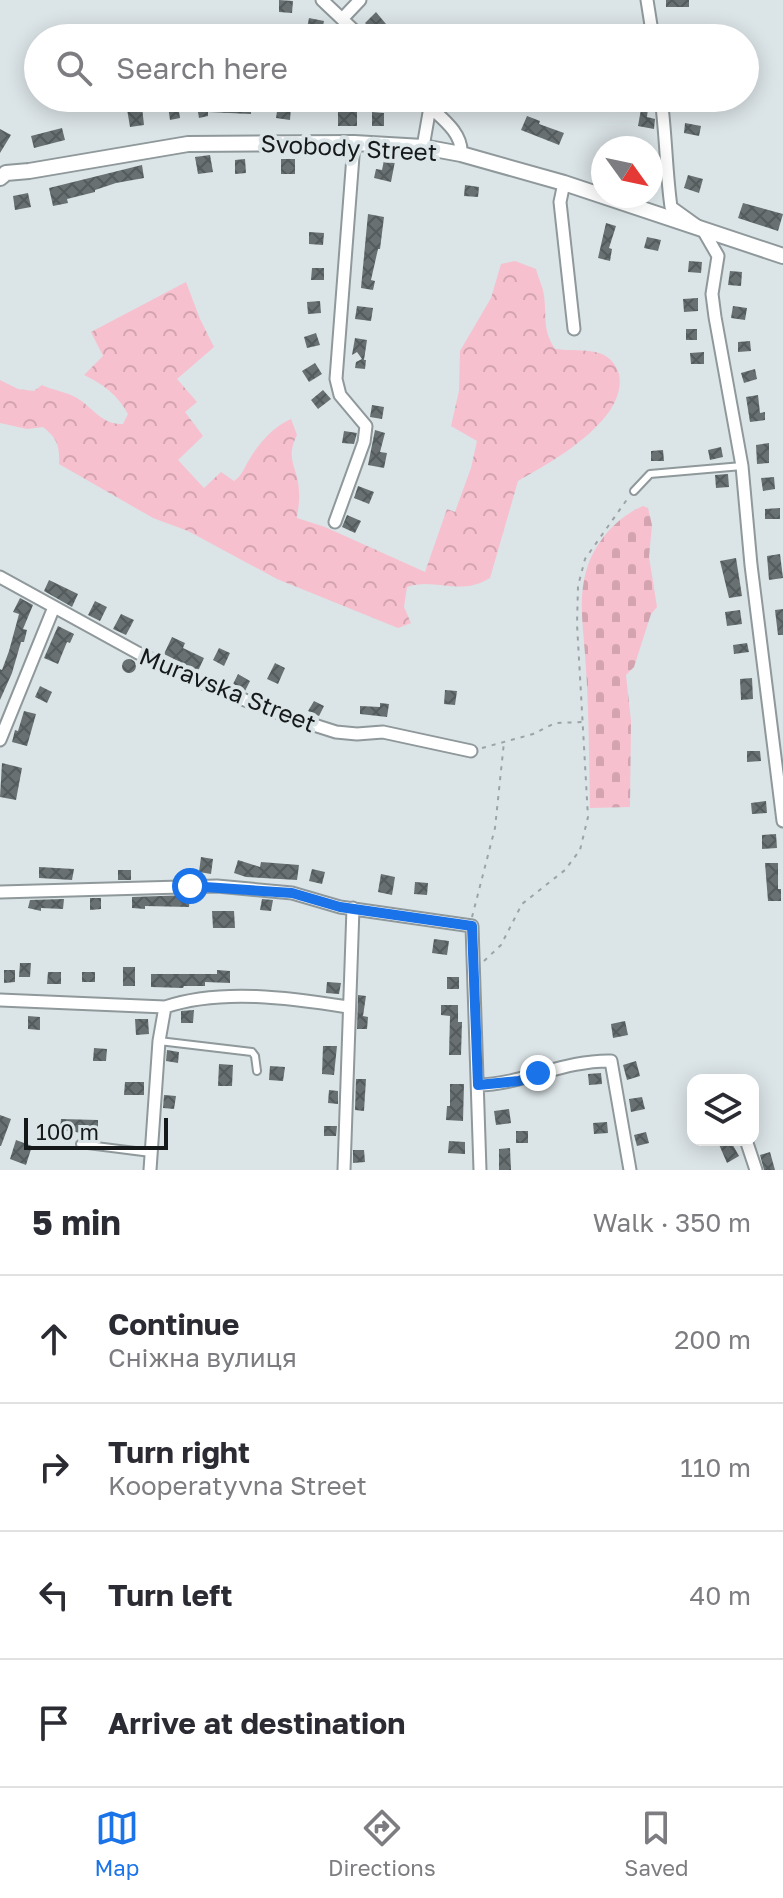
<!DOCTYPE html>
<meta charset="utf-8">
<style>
body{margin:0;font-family:"Golos Text",sans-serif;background:#f2f2f3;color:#2b2b33}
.controls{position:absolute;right:24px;bottom:24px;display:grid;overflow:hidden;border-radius:16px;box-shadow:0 4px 20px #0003}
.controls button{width:72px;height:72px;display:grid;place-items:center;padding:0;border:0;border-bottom:2px solid #e1e1e2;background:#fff;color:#2b2b33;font:40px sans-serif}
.compass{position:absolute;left:591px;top:136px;width:72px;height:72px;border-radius:50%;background:#fff;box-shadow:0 4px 20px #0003;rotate:123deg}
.scale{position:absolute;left:24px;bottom:20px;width:144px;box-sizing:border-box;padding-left:8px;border:4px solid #15191a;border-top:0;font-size:22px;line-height:28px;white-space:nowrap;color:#15191a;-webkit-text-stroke:6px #dbe4e7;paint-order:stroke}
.stop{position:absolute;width:24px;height:24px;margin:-18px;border:6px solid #1a73e8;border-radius:50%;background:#fff}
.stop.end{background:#1a73e8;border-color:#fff;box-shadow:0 2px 8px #0008}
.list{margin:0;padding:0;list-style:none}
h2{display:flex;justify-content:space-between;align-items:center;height:104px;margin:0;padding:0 32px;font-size:34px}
h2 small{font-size:26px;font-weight:400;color:#7c7c81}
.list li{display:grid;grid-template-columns:52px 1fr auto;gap:24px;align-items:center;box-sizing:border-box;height:128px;padding:0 32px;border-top:2px solid #e1e1e2}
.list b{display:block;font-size:30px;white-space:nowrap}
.list p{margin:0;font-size:26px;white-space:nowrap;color:#7c7c81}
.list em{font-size:26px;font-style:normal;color:#7c7c81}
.icon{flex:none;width:44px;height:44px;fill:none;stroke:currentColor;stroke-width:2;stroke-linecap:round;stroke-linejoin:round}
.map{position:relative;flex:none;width:783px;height:1170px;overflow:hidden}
.search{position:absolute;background:#fff;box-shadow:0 4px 20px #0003;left:24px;right:24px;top:24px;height:88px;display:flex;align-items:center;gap:20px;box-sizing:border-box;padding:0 28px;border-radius:44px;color:#7c7c81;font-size:30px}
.sheet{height:616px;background:#fff}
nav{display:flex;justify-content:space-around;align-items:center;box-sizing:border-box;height:112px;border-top:2px solid #e1e1e2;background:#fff;font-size:22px;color:#7c7c81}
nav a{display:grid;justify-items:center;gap:4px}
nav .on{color:#1a73e8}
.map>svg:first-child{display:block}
</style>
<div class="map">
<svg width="783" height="1170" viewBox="0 0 783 1170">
<defs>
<pattern id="forest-crowns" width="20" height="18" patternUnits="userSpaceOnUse" patternTransform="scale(2)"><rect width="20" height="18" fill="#f7c0ce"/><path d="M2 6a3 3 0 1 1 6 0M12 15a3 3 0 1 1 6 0" fill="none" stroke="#d3a4b0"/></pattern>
<pattern id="cemetery-stones" width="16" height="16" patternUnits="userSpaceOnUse" patternTransform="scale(2)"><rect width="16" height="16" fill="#f7c0ce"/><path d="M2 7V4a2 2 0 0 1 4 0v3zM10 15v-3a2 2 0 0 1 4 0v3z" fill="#d3a4b0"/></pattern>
<pattern id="building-cross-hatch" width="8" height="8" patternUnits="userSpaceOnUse" patternTransform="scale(2)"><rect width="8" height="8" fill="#687072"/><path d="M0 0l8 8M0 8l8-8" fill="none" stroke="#545b5d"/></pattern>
</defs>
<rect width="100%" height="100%" fill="#dbe4e7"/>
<path fill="url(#forest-crowns)" d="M515 261 536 269C538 277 543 287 544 296 547 317 542 329 555 349 569 351 586 349 599 353 609 356 616 364 619 374 628 420 552 462 518 481L490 578C459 597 436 577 407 587L404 607 411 623 398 628 277 579 188 531 153 518 59 464C60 446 57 438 43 427L27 429 0 423V380L18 389 34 391 42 385C52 390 63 391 73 396 92 405 100 425 123 424L128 414C118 395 103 384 84 375L103 356 91 332 186 282 200 319 214 347 177 379 197 402 185 412 203 436 178 460 204 488 221 472 234 481C242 476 244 468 249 460 259 443 273 427 291 419L297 435C284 461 299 468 299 492 300 500 298 509 297 518L325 527 425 572 447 509 455 512 471 468 477 441 451 426 459 391 460 351 491 298 501 264Z"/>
<path fill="url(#cemetery-stones)" d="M643 506 648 508 652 525 649 557 657 607 651 614 634 667 626 675 631 721 630 807 590 808C589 756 589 705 585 654 583 625 578 597 587 568 596 541 617 517 643 506Z"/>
<path fill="url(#building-cross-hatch)" d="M279 0 293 1 292 13 279 12Z
M666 0H689V7H666Z
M376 12 386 24 400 38H380L365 23Z
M309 18 324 21 321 36 306 33Z
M643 27 644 38H632V28Z
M643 98 649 99 647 117 655 119 654 129 638 126Z
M251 101V114L208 112V116L199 118 197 106 215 102Z
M178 105 180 118 170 120 168 106Z
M278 105 291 107 290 120 276 118Z
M142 107 144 125 130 127 127 109Z
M338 108H357V126H338Z
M372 112 384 113V126H372Z
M527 116 540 121 539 124 564 133 559 145 521 130Z
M685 123 701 126 699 136 684 133Z
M62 128 65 140 34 148 31 136Z
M0 129 11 135 0 153Z
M210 155 213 172 198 174 195 157Z
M385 155 396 156 391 182 374 178 376 169 382 170Z
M245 159 246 173 235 174V160Z
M281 159H295V174H281Z
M142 165 144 178 116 183 95 190V192L67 199 68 203 53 206 49 188Z
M688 175 703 179 699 193 684 188Z
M465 185 479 187 478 197 464 196Z
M28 193 31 207 15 210 13 196Z
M743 203 783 214 778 231 738 218Z
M368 214 384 217 380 249H378L371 280 375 281 373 290 361 288Z
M606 223 616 226 609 248 612 249 610 261 598 258Z
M309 232 324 233 323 245 309 244Z
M647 237 661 240 658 251 644 248Z
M689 261 702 262 701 273 688 272Z
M312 268H324V280H311Z
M730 271 742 272 741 286 728 285Z
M698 298V311L684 312 683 299Z
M320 301 321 313 308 314 307 302Z
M357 306 373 308 371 321 355 319Z
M733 306 747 308 745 320 731 318Z
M686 329H697V340H686Z
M316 333 320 345 307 348 304 337Z
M355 338 367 340 364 360H366L365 369 355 368 356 362 362 359 357 352 352 355Z
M750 341 751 351 738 352V342Z
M704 352V364H691L690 353Z
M315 363 322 374 309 382 302 371Z
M755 369 757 379 744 383 741 373Z
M323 390 331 399 318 409 311 400Z
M758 395 760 413 765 412V420L750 422 746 397Z
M372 405 384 407 382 419 370 417Z
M375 430 385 433 380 452 387 453 384 468 368 465Z
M344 431 357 433 354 444 342 443Z
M769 443V463L757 464 756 445Z
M721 447 723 457 710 460 708 450Z
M663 450 664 461H651V451Z
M728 474 729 487 716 488 715 475Z
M774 477 775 489 763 491 761 478Z
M358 486 374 492 369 504 354 498Z
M780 508V519H765V509Z
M347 515 361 521 355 533 342 527Z
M780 554 783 578 769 580 767 556Z
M736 558 742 596 729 598 720 561Z
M49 580 78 594 72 607 44 591Z
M20 598 33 605 23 629 27 630 24 642H21L12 673 0 700V669L2 670 9 651 19 614 13 612Z
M95 601 107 607 100 621 88 615Z
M783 609V635H778L775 610Z
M740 610 742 624 727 626 725 612Z
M121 614 134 620 126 635 113 629Z
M58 626 74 634 70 643 67 642 58 664 44 658Z
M172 637 185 643 183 648 204 658 198 671 164 654Z
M747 643 749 652 734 654 733 645Z
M219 648 230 653 224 666 213 660Z
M122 666a7 7 0 1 1 14 0a7 7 0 1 1-14 0Z
M275 663 285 668 278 684 267 679Z
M238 674 250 681 245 691 232 686Z
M752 678 753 699 741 700 740 679Z
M40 686 52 692 47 703 35 697Z
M445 690 457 691 455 705 444 704Z
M314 701 324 706 319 716 308 711Z
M380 703 389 704 387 717 360 714V706L380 707Z
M24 711 36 714 27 746 12 742 15 730 18 731Z
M747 751H760L761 761 747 762Z
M2 763 22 768 16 800 0 797Z
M766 801 767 813 752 814 751 803Z
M776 834 777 848 762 849V835Z
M201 857 213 859 211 874 199 872Z
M238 860 260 867 261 862 299 865 297 880 246 877 234 873Z
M765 863H778V889H781V901H768Z
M39 867 74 869 72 880 39 878Z
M312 869 325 872 322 884 309 881Z
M118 870H131V880H118Z
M381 874 395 877 392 895 378 892Z
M415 882 428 883 427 895 414 894Z
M190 895 189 907 145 906V909L132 908V897Z
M90 898H101V909L90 910Z
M64 899 63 909 41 908V911L28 908 30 900Z
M262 899 273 900 271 911 260 910Z
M212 911H234L235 928H213Z
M434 939 449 941 447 955 432 953Z
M20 963H31L30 977H19Z
M123 967H135V986H123Z
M4 970H15V982L4 983Z
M217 970 230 971V983L205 982V986H184L183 988 151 987V974H217Z
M48 972H61V984H47Z
M82 972H95V982H82Z
M447 977H459V989H447Z
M327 982 341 983 339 994 326 993Z
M358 995 366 996 363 1016 368 1017 367 1029H357Z
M441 1005H458V1022H462L461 1055H449L450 1016 441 1015Z
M194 1010 193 1023H181V1011Z
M28 1016 40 1017V1030L28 1029Z
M135 1019H148L149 1034 136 1035Z
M625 1021 628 1035 613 1038 611 1024Z
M323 1046H337L334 1075 322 1074Z
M94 1048 107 1049 106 1061H93Z
M167 1050 179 1052 178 1063 166 1061Z
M636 1061 640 1076 627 1080 623 1065Z
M219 1064 233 1065 232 1086H218Z
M270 1066 285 1067 283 1081 269 1080Z
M601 1073 602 1084 589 1085 588 1074Z
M356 1079H366L364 1111 355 1110Z
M125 1082H144V1095H124Z
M450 1084H464L463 1121 446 1120 447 1106H450Z
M329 1090 338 1091V1104L328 1103Z
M164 1095 176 1096 174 1109 163 1108Z
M642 1097 645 1109 631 1112 629 1099Z
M509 1109 511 1123 496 1125 494 1111Z
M0 1115 11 1119 1 1146H0Z
M61 1119 98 1120V1135L60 1130Z
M607 1122 608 1133 594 1134 593 1123Z
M324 1126H337L336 1136H324Z
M516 1131H528V1143H516Z
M646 1132 649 1143 637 1146 634 1135Z
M16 1140 32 1146 26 1165 10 1159Z
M717 1140H730L739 1156 727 1163Z
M449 1141 465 1142V1154L448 1153Z
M510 1148 511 1170H499V1149Z
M353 1150H364L365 1162 353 1163Z
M770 1152 775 1170H764L760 1155Z"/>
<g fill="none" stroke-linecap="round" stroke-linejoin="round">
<defs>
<path id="service" d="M634 491 650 474 742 466
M159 1041 252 1052 255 1056 257 1071
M80 1144 151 1153"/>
<path id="minor" d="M322 0 362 38
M647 0 653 38
M343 18 360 0
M422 98 430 107 423 147
M661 98C666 135 666 171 671 207L703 230 718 256 712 294 715 317 742 466 751 565 783 821
M430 107C443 119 463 134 461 154
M564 183 560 202 574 329
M335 522 364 442 366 426 340 395 336 379 354 143
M0 577 138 653 216 689 292 718 336 732 357 734 383 732 471 751
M0 740 54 607
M0 892 217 886 292 893 340 907 472 926 480 1170
M0 1000 165 1007C221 988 291 998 348 1007
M478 1085C524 1084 564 1060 611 1061L630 1170
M746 1140 756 1170
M150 1170 159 1041 165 1007
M344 1170 353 908"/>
<path id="tertiary" d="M0 178 6 173 29 171 188 144 354 143 423 147 461 154 564 183 783 256"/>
</defs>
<use href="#service" stroke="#8f989a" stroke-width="10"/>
<use href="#minor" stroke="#8f989a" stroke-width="15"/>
<use href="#tertiary" stroke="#8f989a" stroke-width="18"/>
<path stroke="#9ca3a6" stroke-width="2" stroke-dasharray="4 6" stroke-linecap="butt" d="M482 748 533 734 555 723 583 722
M472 917 495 828 504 742
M484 961 501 945 522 904 565 870 580 850 588 817 577 624 578 586 585 559 628 498"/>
<use href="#service" stroke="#fff" stroke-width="6"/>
<use href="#minor" stroke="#fff" stroke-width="11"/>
<use href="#tertiary" stroke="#fff" stroke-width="14"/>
</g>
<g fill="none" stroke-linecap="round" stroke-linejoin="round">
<path stroke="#1a73e8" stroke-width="10" d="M190 886 292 893 340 907 472 926 478 1085 519 1081 538 1073"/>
</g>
<g text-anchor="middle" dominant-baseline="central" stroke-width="8" stroke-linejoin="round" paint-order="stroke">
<g font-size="24" fill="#15191a" stroke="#dbe4e7">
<text transform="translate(349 147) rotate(3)">Svobody Street</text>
<text transform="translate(228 689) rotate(22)">Muravska Street</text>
</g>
</g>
</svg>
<div class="controls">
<button><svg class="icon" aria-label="layers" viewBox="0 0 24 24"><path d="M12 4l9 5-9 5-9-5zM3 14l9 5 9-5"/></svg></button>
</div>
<svg class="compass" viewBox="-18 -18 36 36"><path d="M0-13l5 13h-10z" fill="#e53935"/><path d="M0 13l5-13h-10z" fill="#7c7c81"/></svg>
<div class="scale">100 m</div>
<div class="stop" style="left:190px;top:886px"></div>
<div class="stop end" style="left:538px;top:1073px"></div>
<div class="search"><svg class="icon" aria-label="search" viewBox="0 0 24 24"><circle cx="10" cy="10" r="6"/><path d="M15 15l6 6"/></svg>Search here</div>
</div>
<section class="sheet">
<h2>5 min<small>Walk · 350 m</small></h2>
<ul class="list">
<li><svg class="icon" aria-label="ahead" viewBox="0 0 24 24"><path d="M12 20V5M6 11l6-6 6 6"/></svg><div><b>Continue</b><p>Сніжна вулиця</p></div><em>200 m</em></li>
<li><svg class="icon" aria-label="right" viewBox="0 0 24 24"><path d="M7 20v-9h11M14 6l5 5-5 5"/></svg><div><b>Turn right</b><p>Kooperatyvna Street</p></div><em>110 m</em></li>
<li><svg class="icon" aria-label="left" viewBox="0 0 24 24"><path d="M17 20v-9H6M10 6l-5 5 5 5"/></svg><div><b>Turn left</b></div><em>40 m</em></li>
<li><svg class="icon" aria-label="arrive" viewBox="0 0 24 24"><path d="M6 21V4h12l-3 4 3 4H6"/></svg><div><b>Arrive at destination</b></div></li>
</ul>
</section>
<nav>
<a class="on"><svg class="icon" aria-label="map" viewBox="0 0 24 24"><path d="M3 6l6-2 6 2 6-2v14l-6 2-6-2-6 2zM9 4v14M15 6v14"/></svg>Map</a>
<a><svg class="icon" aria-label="directions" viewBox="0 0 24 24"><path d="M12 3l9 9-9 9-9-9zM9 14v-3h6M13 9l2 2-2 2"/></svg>Directions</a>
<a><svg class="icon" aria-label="saved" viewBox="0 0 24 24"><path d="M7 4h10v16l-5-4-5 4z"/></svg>Saved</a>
</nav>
